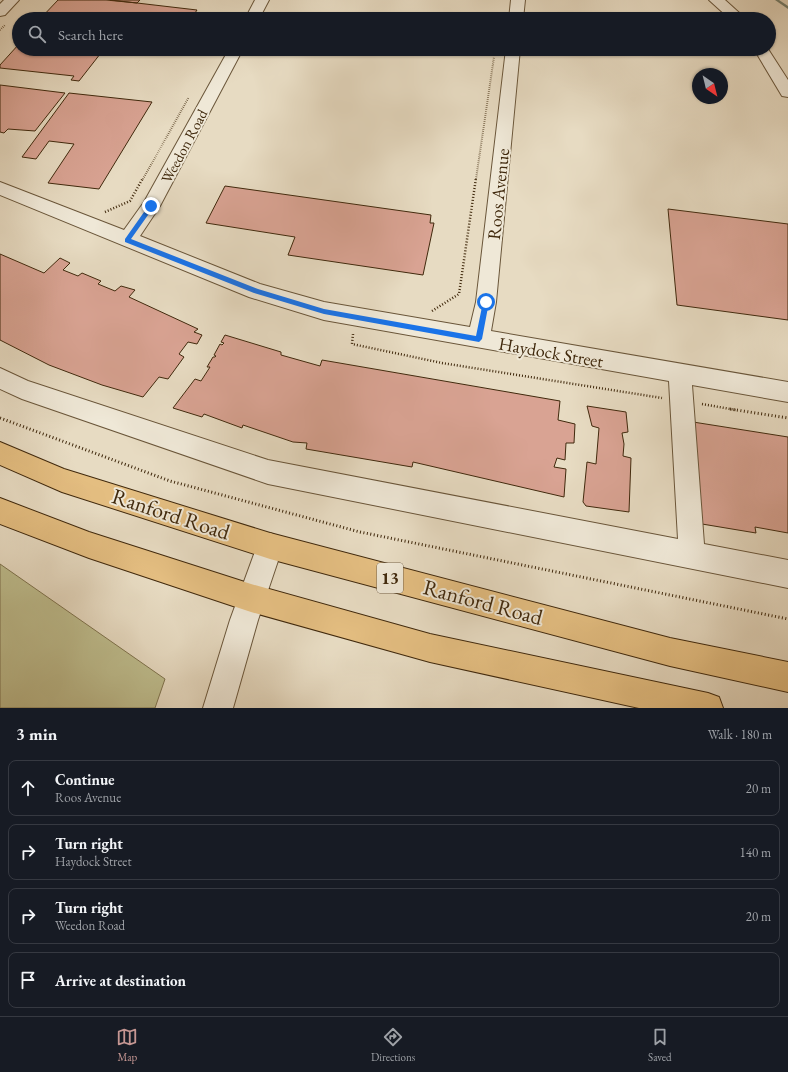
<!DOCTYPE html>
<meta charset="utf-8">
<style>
body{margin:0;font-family:"EB Garamond",serif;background:#20242c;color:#f1f3f6}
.compass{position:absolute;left:692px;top:68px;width:36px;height:36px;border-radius:50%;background:#171b24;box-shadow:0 1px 3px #0004;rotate:145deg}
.stop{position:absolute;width:12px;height:12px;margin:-9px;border:3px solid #1a73e8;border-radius:50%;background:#fff}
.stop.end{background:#1a73e8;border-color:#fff;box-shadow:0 1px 4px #0008}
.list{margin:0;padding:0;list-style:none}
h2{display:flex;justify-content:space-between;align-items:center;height:52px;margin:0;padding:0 16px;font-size:17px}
h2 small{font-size:13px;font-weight:400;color:#9ea1a6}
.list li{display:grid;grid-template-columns:26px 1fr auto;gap:12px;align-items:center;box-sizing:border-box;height:56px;margin:0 8px 8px;padding:0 8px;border:1px solid #363941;border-radius:8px}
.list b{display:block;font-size:15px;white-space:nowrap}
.list p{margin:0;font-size:13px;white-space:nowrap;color:#9ea1a6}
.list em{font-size:13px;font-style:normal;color:#9ea1a6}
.icon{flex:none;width:22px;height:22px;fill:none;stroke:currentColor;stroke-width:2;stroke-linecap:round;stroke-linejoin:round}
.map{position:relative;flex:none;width:788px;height:708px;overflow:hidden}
.search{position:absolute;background:#171b24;box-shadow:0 1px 3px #0004;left:12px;right:12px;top:12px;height:44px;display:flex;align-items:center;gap:10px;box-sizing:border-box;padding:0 14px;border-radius:22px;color:#9ea1a6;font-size:15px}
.sheet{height:308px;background:#171b24}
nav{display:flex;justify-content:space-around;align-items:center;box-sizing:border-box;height:56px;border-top:1px solid #363941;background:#171b24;font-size:11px;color:#9ea1a6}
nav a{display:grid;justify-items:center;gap:2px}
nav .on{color:#c59692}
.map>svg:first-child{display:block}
</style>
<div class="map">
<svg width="788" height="708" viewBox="0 0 788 708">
<rect width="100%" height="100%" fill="#e7dbc2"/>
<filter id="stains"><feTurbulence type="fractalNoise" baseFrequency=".005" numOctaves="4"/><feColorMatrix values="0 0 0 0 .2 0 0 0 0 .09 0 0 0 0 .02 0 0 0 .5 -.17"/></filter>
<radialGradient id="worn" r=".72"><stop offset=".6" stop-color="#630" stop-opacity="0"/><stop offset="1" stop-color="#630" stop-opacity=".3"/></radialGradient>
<path fill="#bebd8e" stroke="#7f734e" d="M0 564 165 679 155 708H0Z"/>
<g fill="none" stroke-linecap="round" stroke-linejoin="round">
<path fill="#748171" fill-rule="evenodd" d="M775 0H779L788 6V9Z"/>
</g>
<path fill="#d9a393" stroke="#40290d" d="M58 0H106L137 3 197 10 195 13 210 15 207 19H40Z
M110 0H140L137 3Z
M19 44V49H104L79 81 71 80 74 76 0 68V65Z
M0 85 65 93 35 131 8 129 4 133 0 132Z
M69 93 152 102 99 189 48 183 74 144 49 141 36 159 22 157Z
M225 186 431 215 430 223H434L423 275 288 255 295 237 206 223Z
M668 209 788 224V320L677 305Z
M0 254 44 273 60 258 70 263 63 270 78 276 82 273 101 281 98 284 115 291 121 286 135 290 129 297 198 329 194 332 202 335 197 344 188 342 179 354 184 357 168 379 159 377 143 397 102 385 49 365 0 340Z
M225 335 281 352V355L320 366 322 360 560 401 558 420 575 424 574 443H566L565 460 557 458 554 467 566 469 564 497 413 462 412 467 306 449 307 443 293 442 243 425 242 428 204 414 202 417 173 408 195 379 201 381 210 367H207L213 357H215L216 356 214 355 220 344 222 345 224 343 221 342Z
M587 406 626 412 628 432 622 433 624 444 623 456 631 458 629 512 586 506 583 502 587 462 596 464 599 428 592 426Z
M693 422 788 437V533L755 527 756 533 702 524Z"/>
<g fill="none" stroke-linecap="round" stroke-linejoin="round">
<defs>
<path id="minor" d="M4 0H19L5 15 0 16V4Z
M255 0H269L259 19H245Z
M511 0H525L523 19H509Z
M709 0H725L746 19H730Z
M229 49H243L160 206 140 236 260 284 324 302 470 327 476 302 506 49H520L496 302 491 331 788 382V402L692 385 704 544 788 560V588L268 484 22 399 0 389V368L28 381 268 460 678 539 669 381 324 320 249 297 0 195V182L124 230 144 202Z
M754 49H768L788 80V97L782 96Z
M270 533 279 537 283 546 258 620 233 708H203L230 620 257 546 261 537Z"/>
<path id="major" d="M0 442 64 469 270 533 670 638 788 662V692L670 666 270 559 62 492 0 465Z
M0 498 89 532 251 584 430 634 708 693 719 697 723 708H639L430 662 251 612 89 558 0 524Z"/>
</defs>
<use href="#minor" stroke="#6a563a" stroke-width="2"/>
<use href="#major" stroke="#40290d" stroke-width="2"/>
<path stroke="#40290d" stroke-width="2" stroke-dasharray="0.5 1.5" stroke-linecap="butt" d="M0 30 5 25
M143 179 189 97
M476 179 494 57"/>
<path stroke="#40290d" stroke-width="2.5" stroke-dasharray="1 2" stroke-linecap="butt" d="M105 212 130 201 143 178
M432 311 459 294 476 178
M353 334 352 344 442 363 662 398
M702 404 736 410"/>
<path stroke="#40290d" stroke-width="3" stroke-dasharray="1 2.5" stroke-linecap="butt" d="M730 409 788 418
M0 418 170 481 360 532 788 619"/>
<use href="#minor" fill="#efe8d7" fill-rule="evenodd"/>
<use href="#major" fill="#e4be81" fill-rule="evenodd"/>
</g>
<path fill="#1a73e8" d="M151 204 153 205V208L131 239 258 289 324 309 476 336 483 302 486 299 489 302 482 339 479 342 324 314 254 293 125 242V239L149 205Z"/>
<g text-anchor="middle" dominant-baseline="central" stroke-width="4" stroke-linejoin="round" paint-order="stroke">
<g font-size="15" fill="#40290d" stroke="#efe8d7">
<text transform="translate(184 146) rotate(-62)">Weedon Road</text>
</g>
<rect fill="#efe8d7" stroke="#74624a" stroke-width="1" x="377" y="563" width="26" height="30" rx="3"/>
<g font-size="17" font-weight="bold" fill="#40290d">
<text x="390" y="578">13</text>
</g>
<g font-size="18" fill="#40290d" stroke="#efe8d7">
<text transform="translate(498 194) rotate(-84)">Roos Avenue</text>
<text transform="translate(551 352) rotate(10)">Haydock Street</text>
</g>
<g font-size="22" fill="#40290d" stroke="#efe8d7">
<text transform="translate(171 514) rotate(18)">Ranford Road</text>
<text transform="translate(483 602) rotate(15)">Ranford Road</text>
</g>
</g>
<rect width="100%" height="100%" filter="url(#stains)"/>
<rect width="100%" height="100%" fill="url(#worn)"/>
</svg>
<svg class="compass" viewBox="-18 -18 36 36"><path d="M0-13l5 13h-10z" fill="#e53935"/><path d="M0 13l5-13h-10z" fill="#9ea1a6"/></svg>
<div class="stop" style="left:486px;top:302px"></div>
<div class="stop end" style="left:151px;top:206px"></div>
<div class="search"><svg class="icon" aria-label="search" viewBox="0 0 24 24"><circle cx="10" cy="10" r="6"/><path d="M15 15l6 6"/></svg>Search here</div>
</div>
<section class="sheet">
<h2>3 min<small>Walk · 180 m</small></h2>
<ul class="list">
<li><svg class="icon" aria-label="ahead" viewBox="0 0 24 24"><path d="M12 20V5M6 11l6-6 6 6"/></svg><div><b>Continue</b><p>Roos Avenue</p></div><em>20 m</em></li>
<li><svg class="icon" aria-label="right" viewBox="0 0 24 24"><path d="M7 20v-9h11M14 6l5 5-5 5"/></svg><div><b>Turn right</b><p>Haydock Street</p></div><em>140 m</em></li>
<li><svg class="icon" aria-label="right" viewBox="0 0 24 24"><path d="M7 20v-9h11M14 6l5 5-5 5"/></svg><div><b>Turn right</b><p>Weedon Road</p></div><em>20 m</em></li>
<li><svg class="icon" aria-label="arrive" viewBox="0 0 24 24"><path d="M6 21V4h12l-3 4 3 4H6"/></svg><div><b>Arrive at destination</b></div></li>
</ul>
</section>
<nav>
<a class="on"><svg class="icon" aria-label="map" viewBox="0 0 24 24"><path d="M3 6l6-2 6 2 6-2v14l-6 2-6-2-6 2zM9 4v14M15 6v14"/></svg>Map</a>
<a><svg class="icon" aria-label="directions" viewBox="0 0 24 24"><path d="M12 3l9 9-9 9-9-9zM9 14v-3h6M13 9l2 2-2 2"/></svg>Directions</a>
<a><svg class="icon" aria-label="saved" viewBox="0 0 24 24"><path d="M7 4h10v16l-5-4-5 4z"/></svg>Saved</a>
</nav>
